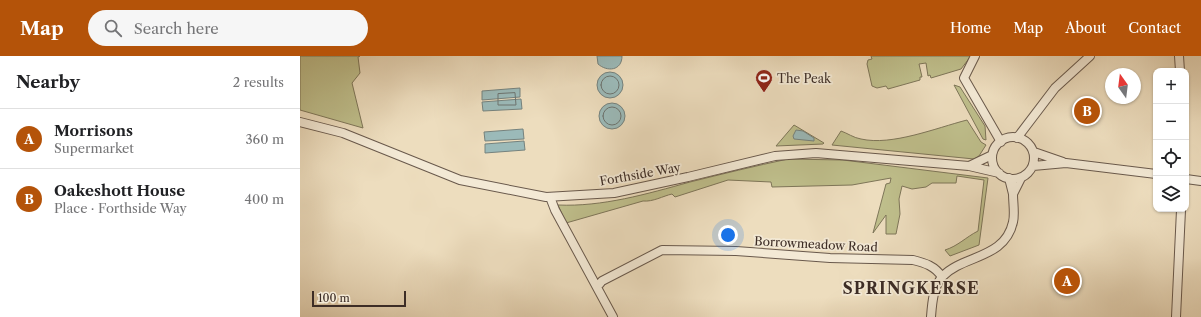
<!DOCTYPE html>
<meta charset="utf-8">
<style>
body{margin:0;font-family:"Libre Caslon Text",serif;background:#f6f6f6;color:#202124}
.controls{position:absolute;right:12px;top:12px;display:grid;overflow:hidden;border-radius:8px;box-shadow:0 1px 3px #0004}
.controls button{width:36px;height:36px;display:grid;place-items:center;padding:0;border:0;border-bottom:1px solid #e0e0e0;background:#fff;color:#202124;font:20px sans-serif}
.compass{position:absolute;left:805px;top:12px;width:36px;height:36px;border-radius:50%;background:#fff;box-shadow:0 1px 3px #0004;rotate:346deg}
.scale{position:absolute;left:12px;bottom:10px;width:94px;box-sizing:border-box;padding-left:4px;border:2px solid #3d2d26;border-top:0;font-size:11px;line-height:14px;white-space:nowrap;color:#3d2d26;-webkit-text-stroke:3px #f3e9d5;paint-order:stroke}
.you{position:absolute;left:428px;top:179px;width:14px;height:14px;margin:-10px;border:3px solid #fff;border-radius:50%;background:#1a73e8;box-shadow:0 0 0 6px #1a73e833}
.badge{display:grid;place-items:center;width:26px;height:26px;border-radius:50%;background:#b45309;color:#fff;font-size:13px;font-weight:700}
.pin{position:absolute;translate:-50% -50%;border:2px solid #fff;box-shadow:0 1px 4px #0006}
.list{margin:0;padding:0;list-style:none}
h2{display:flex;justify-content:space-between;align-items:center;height:52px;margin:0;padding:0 16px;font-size:17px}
h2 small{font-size:13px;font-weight:400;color:#757577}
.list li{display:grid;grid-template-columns:26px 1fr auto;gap:12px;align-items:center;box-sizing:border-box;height:60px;padding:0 16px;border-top:1px solid #e0e0e0}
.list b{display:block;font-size:15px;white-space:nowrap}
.list p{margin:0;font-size:13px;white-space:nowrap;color:#757577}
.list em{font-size:13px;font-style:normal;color:#757577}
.icon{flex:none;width:22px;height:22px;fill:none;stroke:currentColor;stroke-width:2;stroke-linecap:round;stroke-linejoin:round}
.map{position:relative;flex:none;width:901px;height:261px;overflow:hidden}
header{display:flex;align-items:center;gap:24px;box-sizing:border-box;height:56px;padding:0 20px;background:#b45309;color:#fff}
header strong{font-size:19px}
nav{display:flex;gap:22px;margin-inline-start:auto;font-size:14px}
.search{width:280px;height:36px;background:#f6f6f6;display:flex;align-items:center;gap:10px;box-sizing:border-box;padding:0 14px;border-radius:22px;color:#757577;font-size:15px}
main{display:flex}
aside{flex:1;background:#fff}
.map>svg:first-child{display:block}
</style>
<header>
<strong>Map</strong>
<div class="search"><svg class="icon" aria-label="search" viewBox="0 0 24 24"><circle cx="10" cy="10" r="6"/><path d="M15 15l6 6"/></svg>Search here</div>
<nav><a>Home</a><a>Map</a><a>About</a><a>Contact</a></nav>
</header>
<main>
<aside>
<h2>Nearby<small>2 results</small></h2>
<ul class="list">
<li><span class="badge">A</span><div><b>Morrisons</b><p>Supermarket</p></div><em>360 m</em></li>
<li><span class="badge">B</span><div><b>Oakeshott House</b><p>Place · Forthside Way</p></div><em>400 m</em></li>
</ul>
</aside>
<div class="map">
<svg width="901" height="261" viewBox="0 0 901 261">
<rect width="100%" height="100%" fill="#edddbe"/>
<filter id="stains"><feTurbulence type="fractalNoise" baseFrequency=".005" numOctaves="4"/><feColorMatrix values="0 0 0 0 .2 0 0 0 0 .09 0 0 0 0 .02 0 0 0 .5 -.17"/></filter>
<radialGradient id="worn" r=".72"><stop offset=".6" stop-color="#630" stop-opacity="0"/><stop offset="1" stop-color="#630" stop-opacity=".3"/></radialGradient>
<path fill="#bfbf8c" stroke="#7e7659" d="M0 0H60L58 1 60 17 52 27 63 72 0 54Z
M571 0H671L661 13 631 22 630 19 628 20 626 7 619 8 622 21H620V24L588 33 586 30 577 32 572 30 567 8 568 4 572 3Z
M654 29 660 31 685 70 686 84 683 83Z
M667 64 681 86 686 89 679 100 674 103 532 89 541 75C547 77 554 82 561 83 592 90 636 72 667 64Z
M494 69 524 87 523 88 476 90Z
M488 103 543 104 688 122 679 189 650 200 645 194C658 190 666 181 678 175L684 124 657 120 656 127H632L626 131 612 133 602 130 599 143 600 158 596 178H586V159L573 177 586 128 590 127 591 122 552 129 472 131 471 126 428 124 375 141 372 138C363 140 353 146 343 145L266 167 258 149C302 151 347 138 390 126 422 118 455 110 488 103Z"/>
<path fill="#9bbab9" stroke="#75827e" d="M297 0H322C322 15 307 16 298 8Z
M297 29a13 13 0 1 1 26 0a13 13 0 1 1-26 0Z
M220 32V41L182 44V35Z
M221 43 222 53 183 55 182 46Z
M299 60a13 13 0 1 1 26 0a13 13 0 1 1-26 0Z
M223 73 224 83 185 85 184 76Z
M496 74 503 75 514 82V85L494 83 493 80Z
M224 85 225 94 185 97V88Z"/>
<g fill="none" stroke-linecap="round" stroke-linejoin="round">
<path stroke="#6c7470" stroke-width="1" d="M301 29a9 9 0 1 1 18 0a9 9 0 1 1-18 0Z
M215 37 216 49H198V38Z
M303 60a9 9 0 1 1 18 0a9 9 0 1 1-18 0Z"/>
<defs>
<path id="minor" d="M675 0 664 22 701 86
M879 0 880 15
M0 66 43 77 160 124 246 141 314 137 388 121 475 100 516 97 669 110 699 117
M692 102a21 21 0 1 1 42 0a21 21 0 1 1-42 0Z
M717 82 755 32 790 0
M734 96 763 106
M669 110 692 99
M733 110 766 107 856 118
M709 122 713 138 721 122
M886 123 901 125
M250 141 255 154 313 261
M297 231 302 225 362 194 436 195 530 202 613 204C625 207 635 210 642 221
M631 261C632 248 633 230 643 220 663 199 705 203 713 166 715 158 713 147 713 138
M876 261 881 154"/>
</defs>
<use href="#minor" stroke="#69594c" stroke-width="10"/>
<use href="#minor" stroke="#f3e9d5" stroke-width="8"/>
</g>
<defs>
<symbol id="stadium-pin" viewBox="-11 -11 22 30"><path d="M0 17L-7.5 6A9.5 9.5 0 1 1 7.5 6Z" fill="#8f2418" stroke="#f3e9d5"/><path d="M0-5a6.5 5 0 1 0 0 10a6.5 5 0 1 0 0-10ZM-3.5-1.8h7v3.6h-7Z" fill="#fff"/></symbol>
</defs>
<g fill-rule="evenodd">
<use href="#stadium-pin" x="454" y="12" width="20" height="27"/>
</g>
<g text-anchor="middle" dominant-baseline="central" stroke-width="3.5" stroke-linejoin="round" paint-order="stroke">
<g font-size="12" fill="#3d2d26" stroke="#f3e9d5" text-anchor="start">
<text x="477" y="22">The Peak</text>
</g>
<g font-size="12" fill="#3d2d26" stroke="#f3e9d5">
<text transform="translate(340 118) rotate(-10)">Forthside Way</text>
<text transform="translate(516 188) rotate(3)">Borrowmeadow Road</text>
</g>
<g font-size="16" font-weight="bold" letter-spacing="1" fill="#3d2d26" stroke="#f3e9d5">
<text x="611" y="232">SPRINGKERSE</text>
</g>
</g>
<rect width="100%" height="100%" filter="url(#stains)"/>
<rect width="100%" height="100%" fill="url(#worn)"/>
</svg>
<div class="controls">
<button>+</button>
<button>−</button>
<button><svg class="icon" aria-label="locate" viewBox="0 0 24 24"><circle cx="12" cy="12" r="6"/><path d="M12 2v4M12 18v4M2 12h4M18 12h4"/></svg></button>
<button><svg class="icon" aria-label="layers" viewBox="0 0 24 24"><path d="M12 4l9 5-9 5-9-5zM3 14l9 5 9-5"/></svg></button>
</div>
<svg class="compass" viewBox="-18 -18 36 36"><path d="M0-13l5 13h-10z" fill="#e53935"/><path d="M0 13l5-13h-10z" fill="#757577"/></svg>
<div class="scale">100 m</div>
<div class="you"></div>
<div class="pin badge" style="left:767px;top:225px">A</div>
<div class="pin badge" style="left:787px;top:55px">B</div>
</div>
</main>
